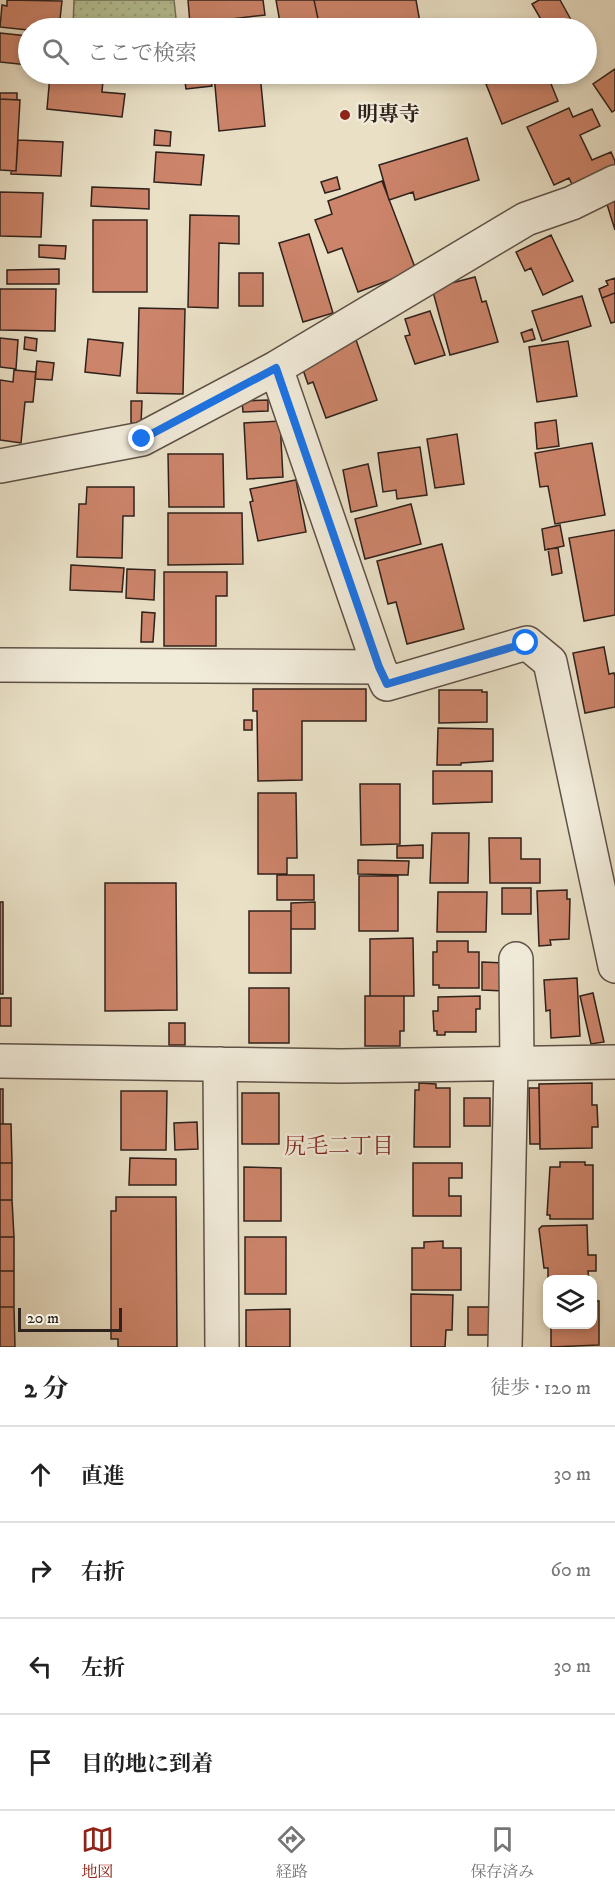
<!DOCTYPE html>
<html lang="ja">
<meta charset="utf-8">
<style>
body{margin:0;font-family:"IM FELL DW Pica","Noto Serif JP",serif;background:#f6f6f6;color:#222}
.controls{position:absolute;right:18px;bottom:18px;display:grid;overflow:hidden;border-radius:12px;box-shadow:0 3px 9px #0003}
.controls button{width:54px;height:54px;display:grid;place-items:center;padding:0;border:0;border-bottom:2px solid #e0e0e0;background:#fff;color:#222;font:30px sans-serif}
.scale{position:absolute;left:18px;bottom:15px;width:104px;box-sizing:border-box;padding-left:6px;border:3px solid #2f211b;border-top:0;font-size:16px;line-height:21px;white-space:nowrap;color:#2f211b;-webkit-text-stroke:4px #f1ebda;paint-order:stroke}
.stop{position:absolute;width:18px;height:18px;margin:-14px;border:4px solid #1a73e8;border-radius:50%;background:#fff}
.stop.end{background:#1a73e8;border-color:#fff;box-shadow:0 2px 6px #0008}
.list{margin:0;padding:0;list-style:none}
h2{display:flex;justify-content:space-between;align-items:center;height:78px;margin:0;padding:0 24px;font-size:26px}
h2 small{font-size:20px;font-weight:400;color:#767676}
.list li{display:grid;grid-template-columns:39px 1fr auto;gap:18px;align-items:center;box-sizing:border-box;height:96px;padding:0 24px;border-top:2px solid #e0e0e0}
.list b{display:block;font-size:22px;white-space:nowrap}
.list em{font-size:20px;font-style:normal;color:#767676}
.icon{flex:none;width:33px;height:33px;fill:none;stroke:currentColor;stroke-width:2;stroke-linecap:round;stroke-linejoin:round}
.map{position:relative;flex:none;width:615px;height:1347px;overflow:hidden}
.search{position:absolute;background:#fff;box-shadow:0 3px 9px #0003;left:18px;right:18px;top:18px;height:66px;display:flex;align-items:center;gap:15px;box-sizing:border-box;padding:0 21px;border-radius:33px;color:#767676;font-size:22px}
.sheet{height:462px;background:#fff}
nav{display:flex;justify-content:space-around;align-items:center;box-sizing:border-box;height:84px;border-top:2px solid #e0e0e0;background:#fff;font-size:16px;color:#767676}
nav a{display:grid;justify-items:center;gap:3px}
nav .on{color:#8f2418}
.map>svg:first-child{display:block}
</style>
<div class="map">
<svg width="615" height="1347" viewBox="0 0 615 1347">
<defs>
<pattern id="green-dots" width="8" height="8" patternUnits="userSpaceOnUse" patternTransform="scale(1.5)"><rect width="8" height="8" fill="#b6c296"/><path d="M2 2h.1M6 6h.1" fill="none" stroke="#9da681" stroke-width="1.8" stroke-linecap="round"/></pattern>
</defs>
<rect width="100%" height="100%" fill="#e9e0c6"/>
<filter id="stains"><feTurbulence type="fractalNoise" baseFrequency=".00333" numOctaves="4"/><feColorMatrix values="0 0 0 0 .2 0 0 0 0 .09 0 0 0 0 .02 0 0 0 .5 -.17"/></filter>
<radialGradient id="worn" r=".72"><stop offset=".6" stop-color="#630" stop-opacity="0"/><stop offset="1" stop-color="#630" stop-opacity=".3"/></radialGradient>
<path fill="url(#green-dots)" stroke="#727258" stroke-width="1.5" d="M74 0H174L177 28H73Z"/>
<path fill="#cc846a" stroke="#2f211b" stroke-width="1.5" d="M7 0 62 1 59 28 28 30 0 27 2 5 7 6Z
M188 0H263L265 15 190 24Z
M276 0H314L320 28H281Z
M314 0H416L421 28H320Z
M539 0H560L575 27 546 28 532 4Z
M256 24V28H210Z
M0 33 28 36V65L0 62Z
M615 69V110L612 112 593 84Z
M184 74H210L212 86 186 89Z
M214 74H260L265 126 219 131Z
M482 74H547L558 101 502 124Z
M50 75 103 80 102 92 125 94 122 117 47 109Z
M0 93H17V100L0 99Z
M0 99 20 100 16 171 0 170Z
M569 108 573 117 592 109 600 126 580 135 592 160 611 152 615 161V175L576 193 569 178 554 185 527 127Z
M155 130 171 132 170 146 154 145Z
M467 138 479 180 415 200 413 192 389 200 379 165Z
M18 140 63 142 61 176 11 174V171H16Z
M156 152 204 155 201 185 154 182Z
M337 177 340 189 325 193 321 182Z
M382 181 416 270 358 292 342 248 328 253 315 220 332 214 328 201Z
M92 187 149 189V209L91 206Z
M0 192 43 193 41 237 0 236Z
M615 198V230L606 201Z
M190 215 239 216V244L219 243 218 308 188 307Z
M93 220H147V292H93Z
M309 234 333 313 303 322 279 243Z
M551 235 573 281 543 295 531 268 525 271 516 252Z
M39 245 66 246 65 259 39 257Z
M59 269V284H7V270Z
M239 273H263V306H239Z
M475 277 482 302 486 301 498 342 450 355 432 288Z
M615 278V293L602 298 599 289 608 285 606 281Z
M0 289H56L55 331 0 330Z
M615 293V322L611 323 602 298Z
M582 296 591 326 542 341 532 311Z
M139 308 185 309 183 394 137 393Z
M430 311 445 355 415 364 405 336 410 335 405 319Z
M532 329 535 339 524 342 521 333Z
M25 337 37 339 36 351 24 349Z
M355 337 377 400 326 418 313 382 308 384 302 367Z
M0 338 18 340 16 369 0 367Z
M88 339 123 343 120 376 85 372Z
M568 341 577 396 537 402 529 347Z
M37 361 54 363 52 380 35 379Z
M14 370 36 372 33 402H25L21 443 0 440V380L13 382Z
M268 400V411L243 412 242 401Z
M131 401H142L141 424 131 423Z
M556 420 559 446 537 449 535 423Z
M280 421 283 477 247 479 244 423Z
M457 434 464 484 435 488 427 439Z
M592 443 605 515 555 524 548 486 540 487 535 453Z
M420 447 427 495 397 499 396 490 383 492 378 453Z
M168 454H223L224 507H169Z
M368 464 377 506 351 512 343 470Z
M296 480 306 532 258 541 250 502 253 501 250 489Z
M87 487H134V516H123L122 558 77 557 79 504H86Z
M411 504 421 544 365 559 355 519Z
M168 513H242L243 564 168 565Z
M560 525 564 546 545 550 542 529Z
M615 530V615L584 621 569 538Z
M442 544 464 629 407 644 396 602 388 604 377 561Z
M558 548 562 573 552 575 548 549Z
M71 565 124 568 122 592 70 590Z
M127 569 155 570 154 600 126 598Z
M164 572H227V596H216V646H164Z
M142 612 155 613 153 642H141Z
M604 647 609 674 614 673 615 677V707L585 713 573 653Z
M253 689H366V721H302V780L258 781 257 711H253Z
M439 690H482V692H487V722L439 723Z
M244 720H252V730H244Z
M438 728 493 729V761L461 763V765H437Z
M433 771H492V802L433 804Z
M360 784H400V844L361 845Z
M258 793H296L297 858H287V874H258Z
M432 833H469L468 883H430Z
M489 838H521V859H540V883H490Z
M423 845V858H397V846Z
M358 860 409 861 408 875 358 874Z
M277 875H314V900H277Z
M359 876H398V931H359Z
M105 883H176L177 1010 105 1011Z
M502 888H531V914H502Z
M567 890V899H570L569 939 550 940 551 945 539 946 537 891Z
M438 892H487L486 932H437Z
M0 902H3V994H0Z
M315 902V929H291V903Z
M249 911H291V973H249Z
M413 938 414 996H370V939Z
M437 941H468V952H479V988H439V985H433V952H437Z
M482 962 505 963 504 991 482 990Z
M577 978 580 1036 551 1038 550 1010 546 1011 544 980Z
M249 988H289V1043H249Z
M593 993 604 1042 591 1044 580 996Z
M365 996H404V1031H400V1046H365Z
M480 996V1009H476V1032H445V1035H437V1031H434L433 1011H438V997Z
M0 998H11V1026H0Z
M169 1023H185V1045H169Z
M419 1083 436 1084V1088H450V1147H414L415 1090H419Z
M592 1083V1105H597L598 1127H592V1148L540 1149 539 1084Z
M529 1088H539L540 1144H530Z
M0 1089H3V1124H0Z
M121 1091H167L166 1150H121Z
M242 1093H279V1144H242Z
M464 1098H490V1126H464Z
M197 1122 198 1149 175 1150 174 1123Z
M0 1124H11L12 1163H0Z
M130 1158 176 1159V1185H129Z
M560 1162H585V1165H593V1219H550V1215H547L550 1167H560Z
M0 1163H12V1200H0Z
M413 1163H462V1178H449V1196H461V1216H413Z
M244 1167 281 1168V1221H244Z
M116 1197H176L177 1347H118V1339H111V1211H116Z
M0 1200H12L14 1237H0Z
M587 1225 588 1255H596V1271H588L589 1280H548V1268H544L539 1229 542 1226Z
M0 1237H14V1271H0Z
M245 1237H286V1294H245Z
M443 1241V1248H461V1290H412V1248H424V1242Z
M0 1271H14V1307H0Z
M411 1294 453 1295 452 1330H446L445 1347H411Z
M592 1301H599V1345L551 1347V1324H592Z
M0 1307H14L15 1347H0Z
M468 1307H491V1335H468Z
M290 1309V1347H246V1310Z"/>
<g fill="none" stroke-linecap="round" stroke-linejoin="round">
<defs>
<path id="minor" d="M276 368 379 667 387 684 527 643 550 662 615 966
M0 466 142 439 276 368 526 219 572 203 615 182
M0 665 379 667
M516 959 517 1065
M0 1061 341 1066 615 1062
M220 1064 222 1347
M505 1347 511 1065"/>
</defs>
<use href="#minor" stroke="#5e5146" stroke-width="36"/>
<use href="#minor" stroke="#f1ebda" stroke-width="33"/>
</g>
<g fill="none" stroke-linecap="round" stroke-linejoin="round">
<path stroke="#1a73e8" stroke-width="8" d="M142 439 276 368 379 667 387 684 526 643"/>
</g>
<circle fill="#8f2418" stroke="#f1ebda" stroke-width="2" cx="345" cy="115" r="6"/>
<g text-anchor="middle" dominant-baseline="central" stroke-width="4.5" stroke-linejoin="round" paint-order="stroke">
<g font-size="21" font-weight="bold" fill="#2f211b" stroke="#f1ebda" text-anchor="start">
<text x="357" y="115">明專寺</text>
</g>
<g font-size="22" fill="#7a1f14" stroke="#f1ebda">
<text x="339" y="1146">尻毛二丁目</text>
</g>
</g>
<rect width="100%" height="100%" filter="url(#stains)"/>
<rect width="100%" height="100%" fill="url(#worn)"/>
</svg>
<div class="controls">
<button><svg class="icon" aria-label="layers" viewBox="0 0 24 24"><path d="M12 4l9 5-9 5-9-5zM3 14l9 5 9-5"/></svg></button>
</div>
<div class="scale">20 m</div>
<div class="stop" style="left:526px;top:643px"></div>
<div class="stop end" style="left:142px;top:439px"></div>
<div class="search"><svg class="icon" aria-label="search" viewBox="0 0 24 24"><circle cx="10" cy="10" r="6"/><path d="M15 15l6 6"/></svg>ここで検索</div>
</div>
<section class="sheet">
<h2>2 分<small>徒歩 · 120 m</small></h2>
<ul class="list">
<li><svg class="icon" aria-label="ahead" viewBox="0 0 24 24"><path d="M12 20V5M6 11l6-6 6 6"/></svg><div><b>直進</b></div><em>30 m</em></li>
<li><svg class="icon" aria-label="right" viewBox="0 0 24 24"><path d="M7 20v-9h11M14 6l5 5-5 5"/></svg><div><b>右折</b></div><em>60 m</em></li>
<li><svg class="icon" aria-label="left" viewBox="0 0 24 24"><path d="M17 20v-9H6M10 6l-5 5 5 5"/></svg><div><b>左折</b></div><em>30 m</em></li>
<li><svg class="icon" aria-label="arrive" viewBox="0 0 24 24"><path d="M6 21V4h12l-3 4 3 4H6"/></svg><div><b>目的地に到着</b></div></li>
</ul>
</section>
<nav>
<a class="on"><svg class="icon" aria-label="map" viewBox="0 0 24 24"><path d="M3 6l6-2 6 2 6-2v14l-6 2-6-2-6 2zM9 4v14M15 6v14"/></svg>地図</a>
<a><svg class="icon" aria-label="directions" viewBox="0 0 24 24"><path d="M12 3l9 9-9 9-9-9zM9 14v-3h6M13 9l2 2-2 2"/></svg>経路</a>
<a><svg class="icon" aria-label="saved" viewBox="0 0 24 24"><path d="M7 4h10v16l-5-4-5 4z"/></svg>保存済み</a>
</nav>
